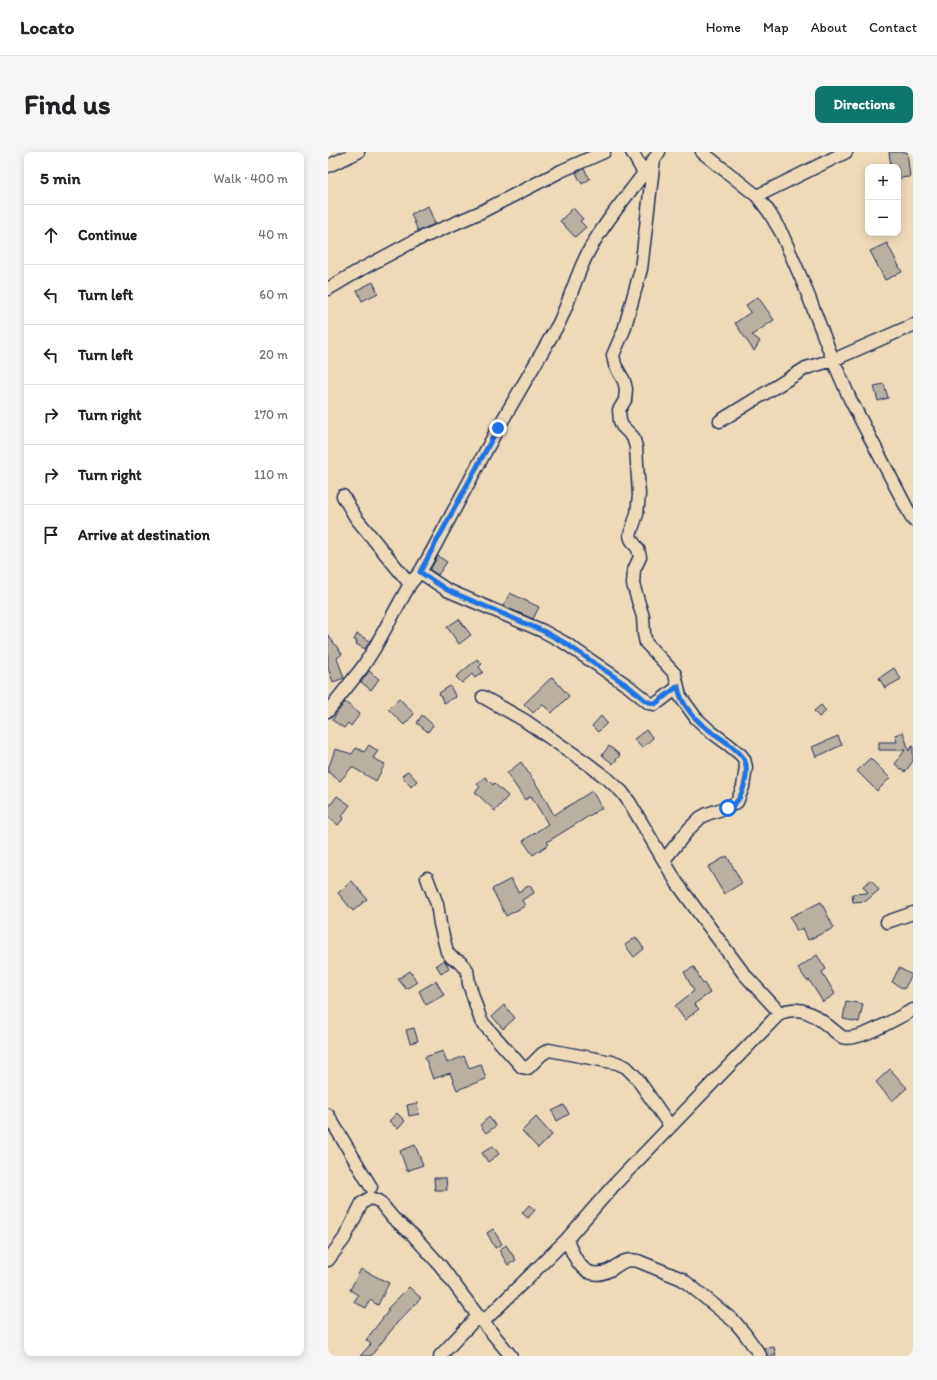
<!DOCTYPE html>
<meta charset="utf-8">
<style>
body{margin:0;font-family:Itim,sans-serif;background:#f6f6f6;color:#202124}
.controls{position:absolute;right:12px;top:12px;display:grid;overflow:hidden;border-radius:8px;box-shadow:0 2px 10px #0003}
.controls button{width:36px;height:36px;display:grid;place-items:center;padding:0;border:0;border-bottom:1px solid #e0e0e0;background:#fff;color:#202124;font:20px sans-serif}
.stop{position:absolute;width:12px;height:12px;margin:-9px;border:3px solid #1a73e8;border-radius:50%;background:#fff}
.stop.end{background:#1a73e8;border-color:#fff;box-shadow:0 1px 4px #0008}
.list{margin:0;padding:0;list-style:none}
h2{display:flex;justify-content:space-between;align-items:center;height:52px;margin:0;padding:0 16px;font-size:17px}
h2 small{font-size:13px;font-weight:400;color:#757577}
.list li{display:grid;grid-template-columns:26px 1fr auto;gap:12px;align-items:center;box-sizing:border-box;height:60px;padding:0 16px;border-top:1px solid #e0e0e0}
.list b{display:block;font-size:15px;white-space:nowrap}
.list em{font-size:13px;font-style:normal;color:#757577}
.icon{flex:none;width:22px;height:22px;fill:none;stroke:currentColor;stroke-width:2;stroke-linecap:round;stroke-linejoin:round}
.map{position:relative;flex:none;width:585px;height:1204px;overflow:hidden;border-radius:8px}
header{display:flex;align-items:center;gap:24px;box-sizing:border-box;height:56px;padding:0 20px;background:#fff;border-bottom:1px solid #e0e0e0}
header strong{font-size:19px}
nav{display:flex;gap:22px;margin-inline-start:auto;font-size:14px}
.intro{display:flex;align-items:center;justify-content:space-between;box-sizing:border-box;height:96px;padding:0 24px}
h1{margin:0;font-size:28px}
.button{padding:10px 18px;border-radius:8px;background:#0f766e;color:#fff;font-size:14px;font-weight:700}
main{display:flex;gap:24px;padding:0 24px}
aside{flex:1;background:#fff;border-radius:8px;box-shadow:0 2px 10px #0003}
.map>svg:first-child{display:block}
</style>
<header>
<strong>Locato</strong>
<nav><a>Home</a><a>Map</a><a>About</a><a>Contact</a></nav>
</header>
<div class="intro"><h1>Find us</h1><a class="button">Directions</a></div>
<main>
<aside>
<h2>5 min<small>Walk · 400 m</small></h2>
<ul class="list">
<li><svg class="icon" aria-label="ahead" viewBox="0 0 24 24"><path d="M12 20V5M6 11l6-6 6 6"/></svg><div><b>Continue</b></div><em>40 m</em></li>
<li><svg class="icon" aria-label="left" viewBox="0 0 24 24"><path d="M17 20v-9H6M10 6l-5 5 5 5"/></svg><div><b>Turn left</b></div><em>60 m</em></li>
<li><svg class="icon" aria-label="left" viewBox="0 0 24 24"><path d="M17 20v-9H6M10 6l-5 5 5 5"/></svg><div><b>Turn left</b></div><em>20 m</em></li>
<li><svg class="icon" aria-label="right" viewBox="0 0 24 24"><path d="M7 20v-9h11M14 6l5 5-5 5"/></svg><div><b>Turn right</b></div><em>170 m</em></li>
<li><svg class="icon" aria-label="right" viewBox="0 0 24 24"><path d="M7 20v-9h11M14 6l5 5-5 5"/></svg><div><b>Turn right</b></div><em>110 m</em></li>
<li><svg class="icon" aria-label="arrive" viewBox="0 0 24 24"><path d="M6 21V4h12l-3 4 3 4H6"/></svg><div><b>Arrive at destination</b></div></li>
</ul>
</aside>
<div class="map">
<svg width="585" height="1204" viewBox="0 0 585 1204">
<rect width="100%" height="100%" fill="#eedab8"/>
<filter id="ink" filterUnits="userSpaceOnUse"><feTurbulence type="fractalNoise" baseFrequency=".025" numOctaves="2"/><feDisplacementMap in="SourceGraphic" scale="8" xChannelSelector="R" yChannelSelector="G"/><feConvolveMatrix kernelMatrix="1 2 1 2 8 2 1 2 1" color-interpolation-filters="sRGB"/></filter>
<g filter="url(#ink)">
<path fill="#bab0a2" stroke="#1b2f5e" d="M561 0H579L582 25 570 26V15H563Z
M256 17 262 27 254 32 248 21Z
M100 54 107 72 90 79 83 62Z
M245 56 255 67 252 69 258 75 247 85 232 69Z
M559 91 574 120 557 128 542 99Z
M45 130 50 141 34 149 29 138Z
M430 145 446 168 424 183 432 189 426 199 407 171 423 160 418 153Z
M556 232 560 246 550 249 546 234Z
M110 404 119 410 110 423 102 418Z
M182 441 211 455 205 467 175 454Z
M131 467 143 483 131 492 119 475Z
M29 482 42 489 37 497 28 492 29 489 26 488Z
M0 483 14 502 9 506 16 526 5 530 0 516Z
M149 507 154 512 151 515 155 520 147 526 144 522 134 531 128 525Z
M566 516 573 527 557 536 551 526Z
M41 519 51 527 43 538 33 530Z
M224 525 241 544 224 561 214 552 205 561 196 552Z
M122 534 128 545 116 551 111 541Z
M71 546 86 562 76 573 60 557Z
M17 550 32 562 23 574 20 571 16 576 4 568Z
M493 553 498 559 491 565 486 559Z
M94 563 105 573 100 580 89 571Z
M273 564 279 571 270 580 264 574Z
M318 578 325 586 314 596 306 587Z
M575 580 581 599 585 593V609L577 620 567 612 577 598H551V590H569L567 583Z
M510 584 514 593 488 605 484 595Z
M41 593 50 599 45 606 57 612 48 629 24 615 12 629 0 620V615L2 612 7 597 24 602 28 596 36 600Z
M281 594 292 603 285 612 274 603Z
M542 606 562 626 549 639 529 619Z
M193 610 212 638 226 663 264 639 274 656 219 690 221 692 205 703 195 689 220 672 203 644 197 648 179 621Z
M80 619 89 629 83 635 74 624Z
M157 625 165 633 166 631 180 644 167 659 147 640 152 635 149 632Z
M9 644 22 653 14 664 16 666 10 673 0 665V656Z
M399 704 414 731 396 742 380 715Z
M183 727 190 740 202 733 206 741 194 748 197 754 178 764 164 737Z
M543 728 551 738 538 749 525 750 524 742 540 741 535 734Z
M24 729 39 747 25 759 10 741Z
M493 750 506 776 480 788 475 776 469 779 462 765Z
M308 785 316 797 306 805 297 793Z
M489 803 498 817 494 820 507 842 495 850 481 828 479 829 470 816Z
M116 808 121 816 113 821 108 813Z
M366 815 375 832 376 831 382 841 366 852 371 857 357 868 347 854 366 839 356 820Z
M571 816 584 823 576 837 564 830Z
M82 819 89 830 78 837 70 827Z
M108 829 116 843 98 853 91 839Z
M518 849 535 852 531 870 515 867Z
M176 853 187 866 175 877 164 864Z
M86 876 90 889 82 891 78 878Z
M115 899 119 911 136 904 141 916 153 912 158 927 129 938 122 921 105 927 97 905Z
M562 917 579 936 564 949 548 930Z
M89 951 91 962 81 964 79 953Z
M236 953 241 962 229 969 224 959Z
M69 961 77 969 70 977 61 969Z
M161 965 168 974 158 981 152 973Z
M208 965 224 983 210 996 194 979Z
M87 993 95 1013 79 1019 72 999Z
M165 994 171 1002 160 1010 154 1001Z
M106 1026H118L119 1038H107Z
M201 1053 207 1058 200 1066 194 1061Z
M165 1077 174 1092 167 1096 159 1081Z
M178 1093 188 1108 180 1113 171 1098Z
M33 1117 61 1131 50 1153 42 1148 38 1156 26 1150 30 1143 22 1138Z
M81 1135 93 1146 69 1171 43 1204H32L43 1192 38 1188 61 1158 59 1157Z
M446 1195 448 1204H439L436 1196Z"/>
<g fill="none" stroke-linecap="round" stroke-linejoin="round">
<defs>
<path id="minor" d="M304 0 316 21
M374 0 429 44 441 60 454 82 477 135 505 208 522 247 585 368
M326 7 313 117 296 178 285 203 287 213 296 229 298 237 297 248 291 258 292 269 294 274 305 285 308 295 311 343 309 362 302 383 303 387 310 397 312 405 306 418 305 432 315 465 316 482 318 491 347 522 352 544 368 566 382 579 401 593 413 603 416 607 418 615 415 635 409 650 400 655 379 662 372 666 361 677 336 708
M0 14 30 0
M429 44 518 0
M0 137 30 119 86 89 153 60 233 19 276 0
M392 269 478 216 505 208 585 173
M15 344 28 366 82 432
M92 420 119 438 215 479 237 491 300 534 321 551 327 552 332 549 350 535
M155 545 196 568 260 612 281 628 294 640 302 651 349 731 365 753 416 822 452 861
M0 559 34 516 46 497 82 432 92 420 103 401 170 276 231 171C243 146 249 119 263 95 282 61 310 32 331 0
M99 726 109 752 112 772 119 800 124 806 132 810 139 818 141 832 153 869 194 915 200 916 214 902 221 898 289 911 298 915 308 925 342 974
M559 770 585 761
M0 963 43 1035
M239 1087C246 1107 257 1131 282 1118 293 1112 295 1106 310 1109L354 1127 369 1139 407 1170 417 1182 432 1203
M0 1108 16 1087 34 1051 42 1046 46 1047 51 1049 65 1066 85 1083 112 1113 150 1164 183 1204
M155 1170 239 1087 286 1033 452 861C478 850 494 870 514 885 531 890 568 866 585 858
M112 1204 150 1164"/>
</defs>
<use href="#minor" stroke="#1b2f5e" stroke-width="15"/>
<use href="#minor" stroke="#eedab8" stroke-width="12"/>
</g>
</g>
<g fill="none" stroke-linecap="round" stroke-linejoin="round" filter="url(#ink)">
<path stroke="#1a73e8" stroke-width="5" d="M170 276 92 420 119 438 215 479 237 491 300 534 318 549 327 552 350 534C352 553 370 571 385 581 395 588 409 596 416 607 420 614 418 626 416 634 413 644 410 651 400 656"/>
</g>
</svg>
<div class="controls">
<button>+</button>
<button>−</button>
</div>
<div class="stop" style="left:400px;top:656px"></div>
<div class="stop end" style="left:170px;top:276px"></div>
</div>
</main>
